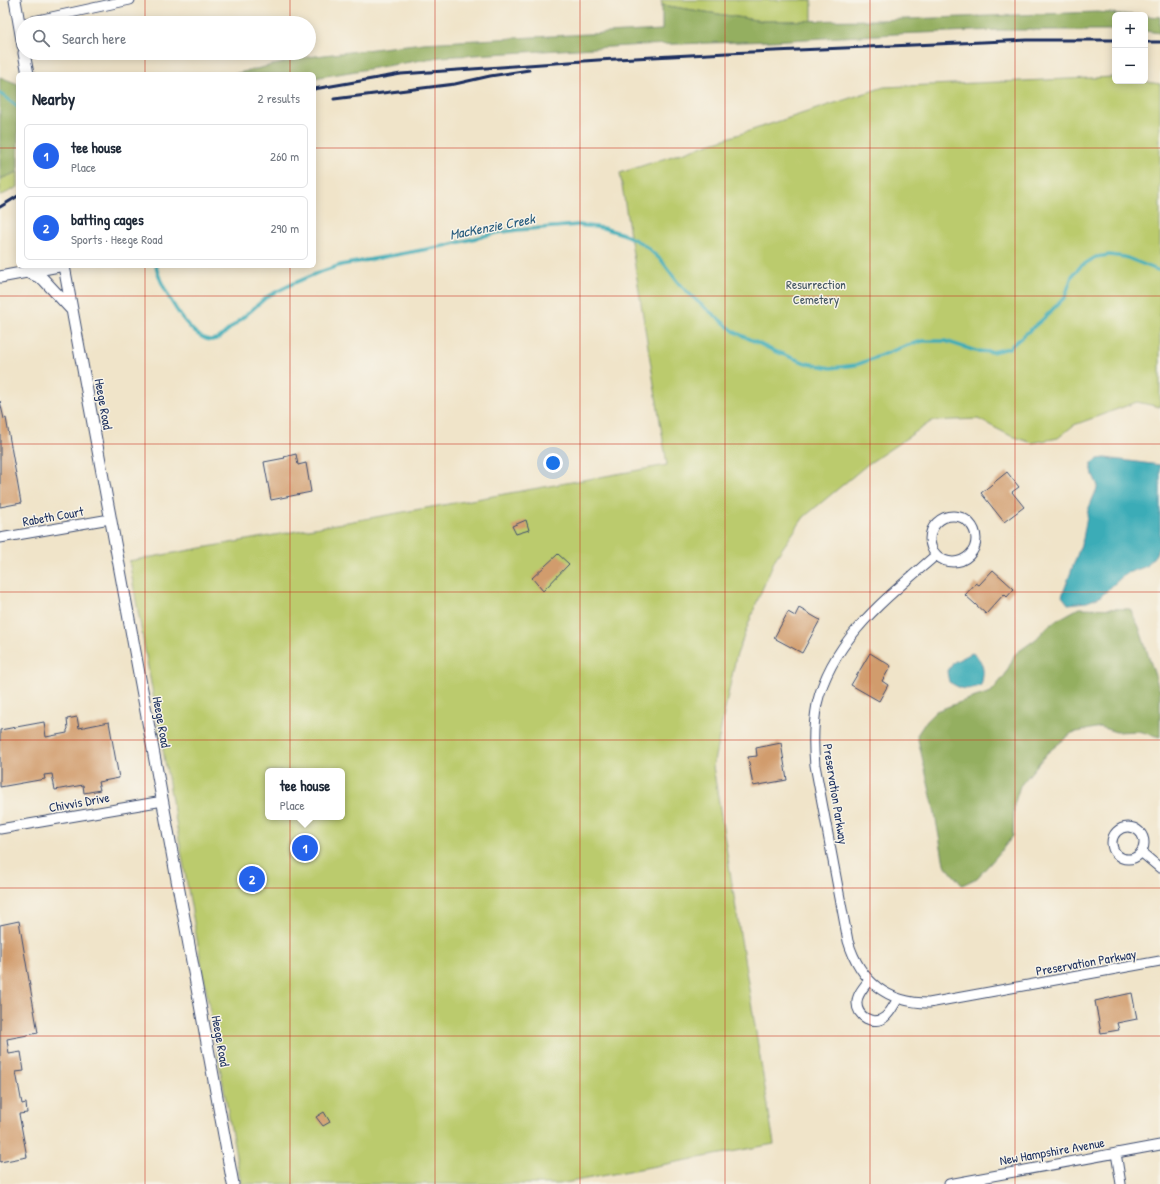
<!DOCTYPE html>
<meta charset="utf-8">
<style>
body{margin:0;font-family:"Patrick Hand",sans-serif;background:#f2f2f3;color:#1f2937}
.controls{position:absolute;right:12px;top:12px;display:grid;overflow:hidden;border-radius:6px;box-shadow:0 2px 10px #0003}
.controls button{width:36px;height:36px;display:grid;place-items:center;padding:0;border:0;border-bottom:1px solid #e0e1e3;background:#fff;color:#1f2937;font:20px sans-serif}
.you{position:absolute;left:553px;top:463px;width:14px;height:14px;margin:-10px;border:3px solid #fff;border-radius:50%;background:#1a73e8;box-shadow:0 0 0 6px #1a73e833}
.badge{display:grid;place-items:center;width:26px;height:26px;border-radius:50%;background:#2563eb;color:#fff;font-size:13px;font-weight:700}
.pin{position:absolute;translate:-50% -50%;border:2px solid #fff;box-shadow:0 1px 4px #0006}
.popup{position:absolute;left:265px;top:768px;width:80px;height:52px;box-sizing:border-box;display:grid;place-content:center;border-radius:6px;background:#fff;filter:drop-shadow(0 1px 3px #0005);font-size:13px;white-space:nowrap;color:#747a83}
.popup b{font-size:15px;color:#1f2937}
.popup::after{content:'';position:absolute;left:50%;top:100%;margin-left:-8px;border:8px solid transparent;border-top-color:#fff}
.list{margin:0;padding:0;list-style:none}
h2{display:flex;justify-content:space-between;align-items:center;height:52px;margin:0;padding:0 16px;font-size:17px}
h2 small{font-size:13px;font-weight:400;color:#747a83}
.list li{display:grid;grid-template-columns:26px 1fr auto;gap:12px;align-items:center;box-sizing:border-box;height:64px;margin:0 8px 8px;padding:0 8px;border:1px solid #e0e1e3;border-radius:6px}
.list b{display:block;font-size:15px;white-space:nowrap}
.list p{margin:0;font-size:13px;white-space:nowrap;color:#747a83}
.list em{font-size:13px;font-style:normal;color:#747a83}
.icon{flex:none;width:22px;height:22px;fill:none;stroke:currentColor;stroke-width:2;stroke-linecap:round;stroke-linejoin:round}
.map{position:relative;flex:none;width:1160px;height:1184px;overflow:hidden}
.search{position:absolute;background:#fff;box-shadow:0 2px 10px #0003;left:16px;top:16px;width:300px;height:44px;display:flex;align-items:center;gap:10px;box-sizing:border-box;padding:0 14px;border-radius:22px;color:#747a83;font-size:15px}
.panel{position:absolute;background:#fff;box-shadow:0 2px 10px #0003;left:16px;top:72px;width:300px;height:196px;border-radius:6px}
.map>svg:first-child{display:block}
</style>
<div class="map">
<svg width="1160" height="1184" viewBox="0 0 1160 1184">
<rect width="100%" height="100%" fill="#f7f3e8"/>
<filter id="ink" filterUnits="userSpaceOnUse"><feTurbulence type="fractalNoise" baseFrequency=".025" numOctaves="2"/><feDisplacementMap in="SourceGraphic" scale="8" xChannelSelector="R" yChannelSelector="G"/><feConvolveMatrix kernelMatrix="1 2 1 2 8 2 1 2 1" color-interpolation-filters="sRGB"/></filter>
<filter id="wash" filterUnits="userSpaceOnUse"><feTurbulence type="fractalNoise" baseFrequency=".012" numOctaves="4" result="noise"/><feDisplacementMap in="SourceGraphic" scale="16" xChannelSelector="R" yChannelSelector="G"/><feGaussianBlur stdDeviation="0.9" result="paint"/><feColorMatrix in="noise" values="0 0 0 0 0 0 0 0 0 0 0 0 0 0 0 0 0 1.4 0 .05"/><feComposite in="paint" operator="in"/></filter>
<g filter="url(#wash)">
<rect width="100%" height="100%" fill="#f0e4c9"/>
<path fill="#bbcb6d" stroke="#6b7d66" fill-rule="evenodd" d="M661 0H812V21H762L662 5Z
M1114 77 1115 81H1140L1160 84V407L1137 402 1074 425 1058 438 1032 443 1009 435 978 419 932 421 868 464 804 517 775 559 756 604 736 657 713 766 774 1144 559 1184H241L129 561 667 465 620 173 884 87ZM268 771H342V817H268Z
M18 172V187L0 196V179Z"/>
<path fill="#94af60" stroke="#586f5f" d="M662 5 762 21 880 20 1097 12 1160 17V33L1145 31V15H1115V30H999L895 34 771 41 645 45 440 57 314 78V74H234L308 57 423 43 662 30Z
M0 77 18 84V172L0 179Z
M1079 608 1130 609 1139 627 1160 691V737L1138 731 1116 732 1100 727 1072 733 1047 753 1020 786 1014 805 1013 836 996 857 977 878 962 885 944 864 934 809 917 735 927 720 936 711 969 699 991 692 1005 675 1015 654 1036 639 1050 624Z"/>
<path fill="#3bacb7" stroke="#2b6e8a" d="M1105 458 1160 465V544L1156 554 1147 566 1125 574 1100 597 1087 602 1068 604 1062 596 1083 539 1088 510 1098 486 1093 475 1091 464 1098 459Z
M972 653C984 660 985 672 981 685 966 691 963 690 949 682L947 672 954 662Z"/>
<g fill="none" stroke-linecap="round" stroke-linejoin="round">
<path stroke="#3bacb7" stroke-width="3.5" d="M0 93 18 107
M156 266C160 286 188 337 210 340 213 340 216 339 219 338L268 296 292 284 320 272 341 265 444 246 496 233 517 230 578 225 603 228 623 234 643 244 662 261 679 284 698 302 735 332 774 351 806 363 831 368 856 365 908 345 923 341H945L976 351 992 352 1009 348 1043 319 1065 297 1072 276 1081 266 1096 257 1109 255 1125 257 1160 271"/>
</g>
<g id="blocks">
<path fill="#d19c6d" d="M0 401 4 419 6 418 21 503 0 507Z
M296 454 298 465 306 463 311 492 271 500 264 462 285 458 284 457Z
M1007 472 1019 487 1012 492 1024 507 1004 522 981 493Z
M526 520 529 530 516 534 512 526Z
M558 554 569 564 543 591 532 578Z
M993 570 1014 589 1007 597 1004 594 986 614 965 595 976 583 979 585Z
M799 608 820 620 802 653 774 638 788 612 795 616Z
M870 653 891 666 882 681 888 685 879 701 851 685Z
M77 717 79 728 109 722 119 778 98 782 100 790 84 793 83 785 55 790 52 774 44 775 45 779 0 787V730L44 722 46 737 67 733V730L68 729 67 719Z
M781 743 787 780 753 786 748 757 757 756 756 748Z
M301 836 317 842 310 859 294 853Z
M19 921 38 1033 7 1039 9 1054 21 1052 24 1071 16 1072 22 1104 26 1103 27 1113 19 1114 27 1157 0 1162V925Z
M1132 993 1137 1019 1117 1023 1119 1030 1101 1033 1095 1001Z
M324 1112 330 1122 323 1126 316 1117Z"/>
</g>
</g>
<g filter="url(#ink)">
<use href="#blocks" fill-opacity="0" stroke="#3b4a6e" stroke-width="1"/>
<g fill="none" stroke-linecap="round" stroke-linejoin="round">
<defs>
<path id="minor" d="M24 23 130 0
M930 539a23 23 0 1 1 46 0a23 23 0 1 1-46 0Z
M0 538 110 519
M936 555C888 597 832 639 817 704 813 725 813 745 815 765L848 941C860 981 887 1003 929 1003L1160 961
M1112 843a16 16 0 1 1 32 0a16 16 0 1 1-32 0Z
M0 829 163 801
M1141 852 1160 868
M869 980C865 986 857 994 857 1002 856 1017 874 1026 885 1017 891 1012 894 1004 898 999
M1116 1153 1121 1184
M949 1184 1160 1145"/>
<path id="tertiary" d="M15 0 23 46
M24 53 28 74
M64 266 233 1184
M28 272 43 279 71 309
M0 277 59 266"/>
</defs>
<use href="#minor" stroke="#3b4a6e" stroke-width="11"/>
<use href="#tertiary" stroke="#3b4a6e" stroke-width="13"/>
<use href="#minor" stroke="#fff" stroke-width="9"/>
<use href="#tertiary" stroke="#fff" stroke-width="11"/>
<path stroke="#1b2f5e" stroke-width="3" d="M1145 42H1160
M314 89 401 74 598 60 727 53 1027 40H1115
M334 99 455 84 490 76 529 70
M0 207 18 196"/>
</g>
</g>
<path fill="none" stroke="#c8321e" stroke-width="1" stroke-opacity="0.55" d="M145 0V23M290 0V23M435 0V1184M580 0V1184M725 0V1184M870 0V1184M1015 0V1184M145 53V74M290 53V74M0 148H18M314 148H1160M145 266V1184M290 266V1184M0 296H1160M0 444H1160M0 592H1160M0 740H1160M0 888H1160M0 1036H1160"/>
<g text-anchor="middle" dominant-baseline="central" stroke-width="3" stroke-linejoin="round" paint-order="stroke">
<g font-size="13" fill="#435662" stroke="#f7f3e8">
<text x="816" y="284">Resurrection<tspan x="816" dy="15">Cemetery</tspan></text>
</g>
<g font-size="13" fill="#1b2f5e" stroke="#f7f3e8">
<text transform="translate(104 404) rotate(80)">Heege Road</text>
<text transform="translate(53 516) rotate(-10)">Rabeth Court</text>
<text transform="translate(162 722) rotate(80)">Heege Road</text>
<text transform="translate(836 794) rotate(81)">Preservation Parkway</text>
<text transform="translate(79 802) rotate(-10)">Chivvis Drive</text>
<text transform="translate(1086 962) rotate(-10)">Preservation Parkway</text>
<text transform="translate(221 1041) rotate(80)">Heege Road</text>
<text transform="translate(1052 1151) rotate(-10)">New Hampshire Avenue</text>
</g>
<g font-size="14" font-style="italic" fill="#265b7d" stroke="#f7f3e8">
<text transform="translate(492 226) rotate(-11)">MacKenzie Creek</text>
</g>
</g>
</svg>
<div class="controls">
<button>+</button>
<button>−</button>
</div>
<div class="you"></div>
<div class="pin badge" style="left:305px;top:848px">1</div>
<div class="popup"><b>tee house</b>Place</div>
<div class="pin badge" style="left:252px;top:879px">2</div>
<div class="search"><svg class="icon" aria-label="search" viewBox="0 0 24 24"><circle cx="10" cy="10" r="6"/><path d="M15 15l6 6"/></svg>Search here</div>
<section class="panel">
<h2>Nearby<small>2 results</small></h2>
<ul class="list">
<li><span class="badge">1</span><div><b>tee house</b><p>Place</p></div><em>260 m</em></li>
<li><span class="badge">2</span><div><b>batting cages</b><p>Sports · Heege Road</p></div><em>290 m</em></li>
</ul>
</section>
</div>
